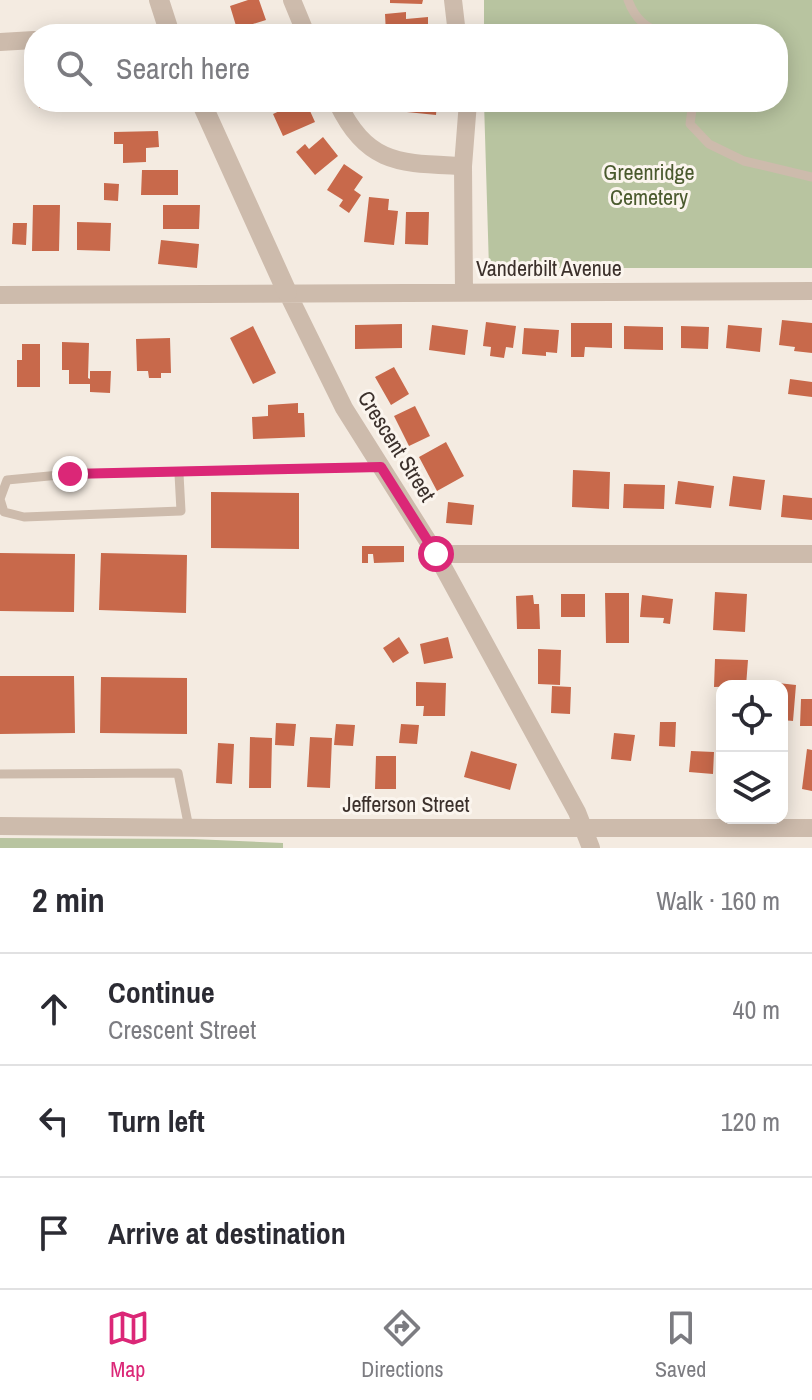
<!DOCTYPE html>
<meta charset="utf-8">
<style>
body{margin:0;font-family:"Archivo Narrow",sans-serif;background:#f2f2f3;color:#2b2b33}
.controls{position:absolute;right:24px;bottom:24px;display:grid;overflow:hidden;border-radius:16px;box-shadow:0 4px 20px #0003}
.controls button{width:72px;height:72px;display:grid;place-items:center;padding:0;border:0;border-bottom:2px solid #e1e1e2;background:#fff;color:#2b2b33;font:40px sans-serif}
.stop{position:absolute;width:24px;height:24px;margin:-18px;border:6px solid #db2777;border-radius:50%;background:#fff}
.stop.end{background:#db2777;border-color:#fff;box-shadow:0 2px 8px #0008}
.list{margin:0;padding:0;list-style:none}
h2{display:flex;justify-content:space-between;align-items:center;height:104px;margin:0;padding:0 32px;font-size:34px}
h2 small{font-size:26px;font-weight:400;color:#7c7c81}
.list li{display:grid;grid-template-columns:52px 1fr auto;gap:24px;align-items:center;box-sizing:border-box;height:112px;padding:0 32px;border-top:2px solid #e1e1e2}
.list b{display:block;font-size:30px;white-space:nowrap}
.list p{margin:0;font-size:26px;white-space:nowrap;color:#7c7c81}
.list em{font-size:26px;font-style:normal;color:#7c7c81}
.icon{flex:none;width:44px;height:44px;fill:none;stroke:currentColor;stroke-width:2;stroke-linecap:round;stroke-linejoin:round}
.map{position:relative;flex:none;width:812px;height:848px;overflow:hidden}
.search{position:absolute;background:#fff;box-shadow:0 4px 20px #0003;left:24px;right:24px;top:24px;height:88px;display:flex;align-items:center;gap:20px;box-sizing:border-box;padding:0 28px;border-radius:32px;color:#7c7c81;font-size:30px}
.sheet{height:440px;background:#fff}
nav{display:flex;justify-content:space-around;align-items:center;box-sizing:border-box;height:112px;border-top:2px solid #e1e1e2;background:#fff;font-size:22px;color:#7c7c81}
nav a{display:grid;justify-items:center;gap:4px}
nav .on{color:#db2777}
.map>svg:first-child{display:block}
</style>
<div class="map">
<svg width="812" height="848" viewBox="0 0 812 848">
<rect width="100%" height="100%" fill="#f4ebe1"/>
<path fill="#b8c4a0" d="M484 0H812V268H489L484 102H778V34H484Z
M0 838 193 839 283 843V848H0Z"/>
<path fill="#c8694b" d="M248 0H259L266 20 237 29 230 6Z
M390 0H423L422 4 390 3Z
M406 12V19L428 17V34H386L385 14Z
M39 102H72V109L39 108Z
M299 102H306L315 122 283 136 273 114Z
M398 102H437L436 115 397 111Z
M158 131 159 147 146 148V162L123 163V144H114V132Z
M323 137 338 156 315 175 296 152 305 144 309 149Z
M344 164 363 177 354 190 361 195 349 213 339 206 343 200 327 190Z
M142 170H178V195H141Z
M104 183 119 184 118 201 104 200Z
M369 197 389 199 388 210 398 211 394 245 364 242Z
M33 205H60L59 251H32Z
M163 205H200L199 229H163Z
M406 212H429L428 245 405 244Z
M77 222 111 223 110 251 77 250Z
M13 223H27L26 245 12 244Z
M161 240 199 244 197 268 158 264Z
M782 320 812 323V353L794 351 795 347 779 345Z
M486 322 516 326 513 348 506 347 504 358 490 356 491 347 483 346Z
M571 323H612V348L585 347 584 357H571Z
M402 324V348L355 349V325Z
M432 325 468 330 465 355 429 350Z
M728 325 762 328 760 352 726 348Z
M253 326 276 373 253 384 230 338Z
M624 326 663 327V350L624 349Z
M681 326 709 327 708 349 681 348Z
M524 328 559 330 557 353 546 352V356L522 354Z
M170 338 171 373H161V378H149L148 371H137L136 339Z
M62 342 89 343 88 378 90 379V371H111L110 393 90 392V384H69V370H62Z
M22 344H40V387H17V360H22Z
M394 367 409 394 391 405 375 377Z
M790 379 812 382V397L788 394Z
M298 403V413H304L305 437 253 439 252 417 268 416V405Z
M415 406 430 436 409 446 394 416Z
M446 442 464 476 437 491 419 457Z
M573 470 610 472 609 509 572 507Z
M733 476 765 480 761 510 729 506Z
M678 481 714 486 711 508 675 504Z
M624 484 665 485 664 509 623 508Z
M211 492 299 493V549L211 548Z
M783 495 812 498V520L781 517Z
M448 502 474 505 472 525 446 523Z
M362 546H404V562L374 563 373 554H368V563H362Z
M0 553 75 554 74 612 0 611Z
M101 553 187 555 186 613 99 610Z
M715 592 747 594 745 632 713 630Z
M605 593H629V643H606Z
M561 594H585V617H561Z
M533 595 534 604H539L540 629H517L516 596Z
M642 595 673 599 670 624 663 623 664 618 640 617Z
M399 637 409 653 393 663 383 648Z
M448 637 453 658 424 664 420 644Z
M538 649 561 650 560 685 538 684Z
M715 659 748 660 746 686 714 687Z
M0 676H74L75 733 0 734Z
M101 677 187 678V734L100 733Z
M416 682 446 683 445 716H423L424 706H416Z
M769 682 796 685 793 721 782 720V686H769Z
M552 686 571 687 570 714 551 713Z
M801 699H812V726H800Z
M660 722H676L675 747 659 746Z
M276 723 296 724 294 746 275 745Z
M336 724 355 725 353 746 334 745Z
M401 724 419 725 417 744 399 743Z
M614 733 635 735 631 761 611 759Z
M250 737 272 738 271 788H249Z
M310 737 332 738 330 788 307 787Z
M218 743 234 744 232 784 216 783Z
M807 749 812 750V791L802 789Z
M471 751 517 764 510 790 464 777Z
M691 751 714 752 713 774 689 772Z
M376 756H396V789H375Z"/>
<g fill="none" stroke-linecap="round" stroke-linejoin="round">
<path stroke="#cdbbac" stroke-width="9" d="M628 0C635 19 646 29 666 34
M693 102 690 124 709 144 744 161 812 177
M179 474 181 511 24 517 4 512 0 499 7 480 70 474 381 467
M0 774 178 773 189 828"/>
<path stroke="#cdbbac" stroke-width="18" d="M292 0 306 34
M453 0 457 34
M148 34 169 33
M0 42 34 40
M337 102C368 166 400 163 463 166
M287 292 344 408 436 554 577 812 591 848
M464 292 463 166 468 102
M0 295 812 291
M436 554H812
M0 826 214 828H812"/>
<path stroke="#cdbbac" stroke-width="20" d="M159 0 170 34
M201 102 287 292"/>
</g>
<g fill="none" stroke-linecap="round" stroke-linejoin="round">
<path stroke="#db2777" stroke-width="10" d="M70 474 381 467 436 554"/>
</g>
<g text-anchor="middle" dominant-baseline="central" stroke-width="6" stroke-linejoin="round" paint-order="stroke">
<g font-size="22" fill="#4a5a2e" stroke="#fbf5ee">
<text x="649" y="172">Greenridge<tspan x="649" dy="25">Cemetery</tspan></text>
</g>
<g font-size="22" fill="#3b302b" stroke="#fbf5ee">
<text x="549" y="268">Vanderbilt Avenue</text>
<text transform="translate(397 446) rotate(58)">Crescent Street</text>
<text x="406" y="804">Jefferson Street</text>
</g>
</g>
</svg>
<div class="controls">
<button><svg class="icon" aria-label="locate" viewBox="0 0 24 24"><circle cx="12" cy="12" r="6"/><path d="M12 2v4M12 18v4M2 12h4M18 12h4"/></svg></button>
<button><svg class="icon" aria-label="layers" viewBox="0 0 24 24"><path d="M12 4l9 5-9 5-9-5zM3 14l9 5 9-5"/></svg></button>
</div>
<div class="stop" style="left:436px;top:554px"></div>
<div class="stop end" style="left:70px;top:474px"></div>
<div class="search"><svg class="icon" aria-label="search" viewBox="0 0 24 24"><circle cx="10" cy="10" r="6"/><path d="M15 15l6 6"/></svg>Search here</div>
</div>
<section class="sheet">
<h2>2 min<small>Walk · 160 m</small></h2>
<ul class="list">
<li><svg class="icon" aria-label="ahead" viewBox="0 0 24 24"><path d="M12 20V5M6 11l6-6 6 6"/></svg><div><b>Continue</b><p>Crescent Street</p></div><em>40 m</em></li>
<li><svg class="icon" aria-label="left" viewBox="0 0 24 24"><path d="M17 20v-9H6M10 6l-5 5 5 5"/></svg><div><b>Turn left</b></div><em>120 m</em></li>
<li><svg class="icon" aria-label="arrive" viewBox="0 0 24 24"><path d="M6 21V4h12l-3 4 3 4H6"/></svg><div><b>Arrive at destination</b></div></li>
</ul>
</section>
<nav>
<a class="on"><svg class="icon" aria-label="map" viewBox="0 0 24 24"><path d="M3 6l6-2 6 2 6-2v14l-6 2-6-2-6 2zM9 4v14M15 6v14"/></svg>Map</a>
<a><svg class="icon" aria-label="directions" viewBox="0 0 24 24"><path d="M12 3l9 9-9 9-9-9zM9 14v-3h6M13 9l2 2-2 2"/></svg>Directions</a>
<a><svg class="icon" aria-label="saved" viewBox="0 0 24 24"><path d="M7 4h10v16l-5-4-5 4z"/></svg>Saved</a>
</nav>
